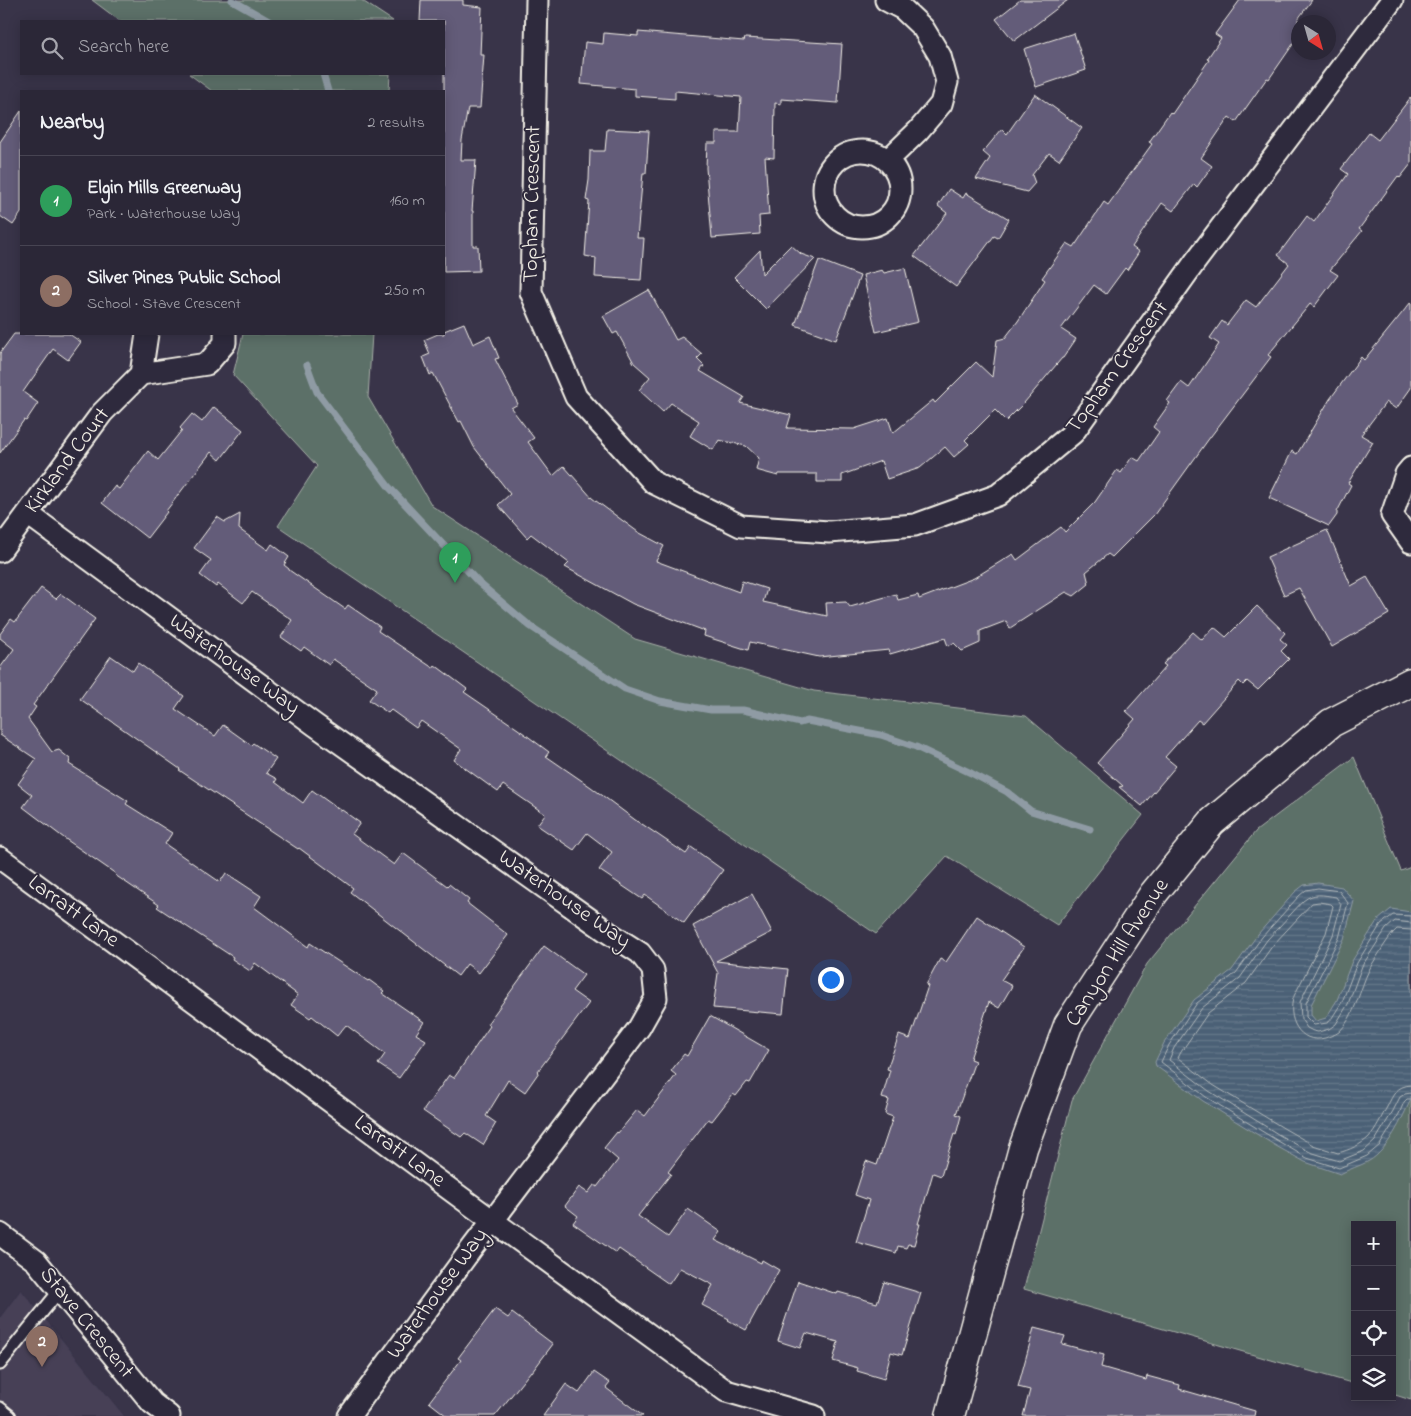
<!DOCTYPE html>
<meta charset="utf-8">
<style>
body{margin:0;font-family:"Indie Flower",sans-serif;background:#332f3f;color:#f1f3f6}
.controls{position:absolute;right:15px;bottom:15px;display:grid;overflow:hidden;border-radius:0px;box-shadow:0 2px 12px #0003}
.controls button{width:45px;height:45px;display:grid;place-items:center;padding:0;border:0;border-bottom:1px solid #474452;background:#2b2737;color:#f1f3f6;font:25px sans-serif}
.compass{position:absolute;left:1291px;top:15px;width:45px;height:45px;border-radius:50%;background:#2b2737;box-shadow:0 2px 12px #0003;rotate:143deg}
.you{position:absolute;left:830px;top:979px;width:18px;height:18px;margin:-12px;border:4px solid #fff;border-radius:50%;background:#1a73e8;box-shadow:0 0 0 8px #1a73e833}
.badge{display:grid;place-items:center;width:32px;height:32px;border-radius:50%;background:#db2777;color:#fff;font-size:16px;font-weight:700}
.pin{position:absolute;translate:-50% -41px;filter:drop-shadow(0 1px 2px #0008)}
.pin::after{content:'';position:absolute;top:26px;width:18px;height:15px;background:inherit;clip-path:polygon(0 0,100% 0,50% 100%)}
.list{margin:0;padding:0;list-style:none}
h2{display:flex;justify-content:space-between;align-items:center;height:65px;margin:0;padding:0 20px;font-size:21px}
h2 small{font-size:16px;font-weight:400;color:#a6a5ad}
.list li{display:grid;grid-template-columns:32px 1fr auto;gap:15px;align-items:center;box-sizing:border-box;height:90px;padding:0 20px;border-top:1px solid #474452}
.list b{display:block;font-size:19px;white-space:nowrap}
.list p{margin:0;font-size:16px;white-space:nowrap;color:#a6a5ad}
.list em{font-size:16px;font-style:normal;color:#a6a5ad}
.icon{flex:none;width:28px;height:28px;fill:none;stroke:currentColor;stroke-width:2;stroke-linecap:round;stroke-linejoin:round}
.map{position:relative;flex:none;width:1411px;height:1416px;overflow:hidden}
.search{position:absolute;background:#2b2737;box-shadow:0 2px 12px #0003;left:20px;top:20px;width:425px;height:55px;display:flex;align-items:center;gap:12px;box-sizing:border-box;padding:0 18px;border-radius:0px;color:#a6a5ad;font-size:19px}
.panel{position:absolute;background:#2b2737;box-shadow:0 2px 12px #0003;left:20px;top:90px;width:425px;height:245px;border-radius:0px}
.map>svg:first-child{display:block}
</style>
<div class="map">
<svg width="1411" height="1416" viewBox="0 0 1411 1416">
<defs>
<pattern id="water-rules" width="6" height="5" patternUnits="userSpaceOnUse" patternTransform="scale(1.25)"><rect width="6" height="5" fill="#4b6176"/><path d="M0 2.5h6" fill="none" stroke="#66788a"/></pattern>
</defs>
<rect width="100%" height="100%" fill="#393449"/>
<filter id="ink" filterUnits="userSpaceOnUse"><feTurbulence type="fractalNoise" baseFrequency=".02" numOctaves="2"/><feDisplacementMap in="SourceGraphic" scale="10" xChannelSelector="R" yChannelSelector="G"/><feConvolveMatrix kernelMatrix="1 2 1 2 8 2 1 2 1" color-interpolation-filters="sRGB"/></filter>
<g filter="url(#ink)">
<path fill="#464057" d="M21 1290 124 1416H0V1318Z"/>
<path fill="#5b6f68" stroke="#a8b0a8" d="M92 0H361L393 21H120Z
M189 74H390L389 91H212Z
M243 334H372L368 397 432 506 635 639 814 691 1026 716 1143 815 1057 925 947 856 876 934 278 526 317 466 233 375Z
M1354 757 1401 871 1411 867V1400L1392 1394V1225H1355V1384L1024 1289 1072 1100 1147 964 1256 831Z"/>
<path fill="url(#water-rules)" stroke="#8f9ba4" d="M1318 883 1342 887 1354 901 1344 939 1311 1005V1015L1316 1021 1326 1018 1337 1000 1352 961 1377 921 1391 909 1411 912V1099C1402 1119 1388 1150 1369 1161 1360 1166 1349 1169 1340 1174L1305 1162 1276 1146 1203 1101 1156 1066 1155 1062 1164 1043 1194 1000 1232 970 1258 934 1295 892 1304 885Z"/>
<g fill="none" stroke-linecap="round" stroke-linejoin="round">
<path stroke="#b0b7ba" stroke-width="1" d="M1411 916 1393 915 1381 924 1357 963 1342 1002 1330 1021 1327 1023 1314 1025 1306 1017V1003L1339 938 1348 903 1339 891 1318 888 1306 890 1299 896 1262 937 1236 973 1197 1003 1169 1045 1161 1062 1206 1097 1278 1141 1307 1158 1339 1168 1367 1156 1380 1145 1399 1114 1404 1102 1407 1099H1411
M1411 923 1395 921 1386 929 1362 966 1348 1004 1336 1024 1329 1029 1318 1032 1313 1031 1307 1028 1301 1019 1300 1002 1333 935 1341 904 1336 897C1323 895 1314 892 1303 901L1267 940 1240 978 1202 1008 1174 1048 1169 1060 1209 1091 1281 1136 1310 1152 1339 1161 1364 1151 1375 1141 1393 1111 1400 1097 1405 1094 1411 1093
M1411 930 1397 929C1391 934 1388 940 1383 947 1379 954 1373 962 1369 970 1360 988 1355 1017 1339 1032 1335 1035 1330 1036 1325 1038 1299 1045 1286 1017 1294 996L1326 933 1333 906 1331 904 1319 902 1312 903 1273 945 1246 983 1208 1013 1181 1052 1178 1058 1213 1085 1285 1129 1313 1145 1338 1153C1349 1150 1361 1145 1369 1137 1376 1129 1382 1116 1387 1107 1393 1095 1396 1086 1411 1085"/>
<path stroke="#8f9ba4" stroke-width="7" d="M232 0 269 21
M323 74 328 91
M307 365 317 392 389 487 479 583 530 626 625 689 660 701 711 710H743L800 723 807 721 881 735 916 747 971 773 1007 792 1031 811 1090 829"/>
</g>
<path fill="#635b79" stroke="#f4f1e8" d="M421 0H463V5L482 7 480 55H484L480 108H468L462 140 461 160H476L472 211H473V246H478L479 271 444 272V21H420Z
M1020 0H1068L1014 41 996 19Z
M1240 0H1312L1298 19V37L1269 79 1267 78 1236 122 1229 117 1201 158 1212 166 1197 187 1194 184 1173 211 1162 203 1132 247 1139 252 1127 270 1125 268 1106 294 1094 285 1061 329 1076 339 1063 358H1062L1024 403 1006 421 995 410 965 440 969 444 954 457 945 447 920 468 887 479 881 461 842 475V482H817V474H779L778 476 756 470 759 458 746 446 719 440 713 450 690 436 699 421 671 403 663 412 639 390 650 377 634 363 617 332 613 334 603 316 649 290 676 340 682 337 702 354 697 359 704 366 700 371 744 397 740 403 791 415 787 428 854 429 888 418 893 433 933 400 935 403 976 362 992 377 997 340 1005 338 1018 321 1045 280 1042 278 1067 243 1074 247 1104 202 1108 205 1152 144 1149 142 1170 112 1172 114 1209 60 1207 59 1221 38 1215 34Z
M638 32 744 41 745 38 842 44 838 103 781 99V104L775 103 774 158 765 157 769 215 759 216 760 234 712 238 706 168 707 143H716V132H739L741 97 675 91V99L635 96V89L581 84 585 42 603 44 604 33 638 36Z
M1074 33 1086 70 1036 87 1024 49Z
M1035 94 1082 128 1059 160 1049 153 1032 175 1035 183 1027 192 976 179 990 158 983 152 1002 129 1007 134Z
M1411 97V164L1400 178 1398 176 1359 229 1362 231 1330 270 1338 275 1314 307 1310 304 1268 355 1271 357 1208 440 1154 515 1112 557 1108 554 1086 572 1089 584 1074 596 1066 592 1010 628 1006 621 980 631V643L962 651 954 643 948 646 945 638 890 654 889 650 819 657 750 642 748 650 704 636 705 631 633 604 565 567 569 563 531 534 527 538 498 505 510 494 474 447 461 421 459 422 433 373 430 375 423 357 430 354 424 340 438 334H444V331L464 323 473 344 490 336 499 358 495 359 518 404 511 408 534 438 528 442 553 476 564 466 592 498 638 532 664 546 656 561 739 592 742 581 767 589 763 602 827 616 826 603 846 602 850 607 896 594 898 600 918 595 919 599 974 578 1013 554 1017 560 1061 527 1065 532 1095 502 1117 470 1121 473 1132 457 1139 461 1159 432 1153 427 1170 403 1167 401 1181 382 1189 388 1219 344 1210 338 1222 321 1227 325 1246 300 1256 307 1289 264 1278 255 1307 216 1314 222 1348 174 1341 169 1369 133 1378 140Z
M21 111V213L13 225 0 216V142Z
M607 129 649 131 646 173H643L637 238H644L641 280 595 277 596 258 585 256 589 201 586 200 589 180 590 151H605Z
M949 189 963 198 966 193 1009 219 998 238 994 236 956 287 914 256 947 213 938 206Z
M791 245 801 254 815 259 766 309 734 277 760 250 762 274Z
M819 260 860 276 836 340 795 325Z
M905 268 918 322 876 332 863 275 882 270 884 273Z
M1411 302V388L1396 409 1386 402 1361 435 1373 442 1348 483 1351 485 1337 512V515L1329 526 1269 498 1292 451 1297 454 1330 399 1361 357 1364 360Z
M14 334H69L81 342 68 360 53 349 23 392 38 403 26 421 24 420 0 453V353Z
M214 407 243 430 220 460 211 452 166 511 167 512 147 538 102 503 115 486 119 489 148 451 158 460 182 430 180 428 192 414 202 422Z
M240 514 239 529 268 550 272 544 289 557 284 565 289 569V570L345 609 348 605 380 627 378 631 433 668 435 665 467 689 464 692 518 729 549 752 546 756 591 787 642 825V824L686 854 691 847 723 870 684 923 645 895 642 899 599 870 612 852 587 833 574 850 537 825 545 814 503 785 498 792 454 760 461 749 421 721 416 728 391 710 388 713 369 700 377 689 333 659 329 665 304 647 301 651 281 637 292 620 252 592 243 603 218 584 216 587 200 575 211 560 194 548 217 517 225 522Z
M1327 530 1351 586 1367 577 1389 614 1332 647 1299 588 1284 595 1267 557Z
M41 588 56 599 61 594 95 619 33 705 36 707 28 719 52 752 59 750 70 759 69 764 128 801 126 804 172 833 165 844 220 882 226 873 261 896 254 907 308 947 310 943 368 981 369 980 384 991 382 993 424 1022 416 1034 426 1040 399 1078 378 1064 385 1054 346 1025 337 1036 312 1016 310 1018 291 1005 298 995 255 963 250 971 232 959 233 957 157 907 159 905 115 875 116 874 64 838 23 807 32 795 18 784 36 759 0 735V668L14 649 0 638V634L11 619 15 622Z
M1257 606 1285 633 1280 639 1287 645 1281 651 1289 659 1258 690 1247 681 1243 685 1239 681 1202 723 1198 720 1165 757 1176 766 1142 806 1119 787 1123 786 1097 763 1135 719 1126 711 1166 666 1163 664 1193 632 1202 640 1214 627 1226 637Z
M111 656 133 671 138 663 184 696 175 709 215 736 223 725 251 745 253 743 276 759 266 773 277 779 275 782 303 803 312 790 341 811 342 810 360 823 352 834 394 865 403 853 447 886 449 884 469 900 467 903 508 935 479 973 467 964 458 976 350 892 353 888 299 848 298 849 179 770 180 769 80 699Z
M752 894 772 932 716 961 788 969 783 1014 713 1008 718 973 693 926Z
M977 916 1024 947 1001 980 1012 986 999 1008 989 1002 970 1059 975 1061 956 1114 961 1116 956 1135 954 1134 941 1176 933 1173 918 1224H920L914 1245 908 1244 906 1248 898 1246 896 1253 856 1242 869 1200 855 1195 866 1161 877 1165 893 1117 885 1114 889 1100 882 1098 890 1070 887 1069 899 1035 910 1039 928 986 926 985 940 959 946 962Z
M544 946 584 975 572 991 589 1003 538 1071 539 1072 525 1092 508 1080 486 1116 496 1123 483 1145 465 1133 461 1137 423 1111 449 1075 454 1078 490 1026 487 1024Z
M710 1016 769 1050 750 1083 747 1082 736 1096 733 1094 712 1121 708 1119 668 1172 671 1174 638 1216 668 1237 688 1209 721 1232 715 1240 761 1263 762 1260 779 1270 746 1330 728 1320 729 1319 702 1305 713 1285 680 1268 669 1284 619 1249 616 1253 573 1223 578 1216 565 1206 579 1187 588 1193 594 1185 597 1187 618 1160 604 1148 617 1132 618 1133 637 1110 645 1116 676 1075 671 1071 684 1054 687 1056Z
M798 1281 837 1294 838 1292 877 1303 884 1282 921 1293 902 1355 891 1352 884 1379 857 1371 858 1368 833 1361 838 1342 806 1333 800 1348 778 1341Z
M495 1309 508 1318 512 1313 553 1344 532 1372 531 1371 495 1416H447L429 1402 461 1360 458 1358Z
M1034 1328 1065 1336 1062 1344 1104 1355 1101 1367 1146 1380 1147 1376 1180 1385 1179 1389 1255 1411 1254 1416H1023L1030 1390 1018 1387Z
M594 1372 610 1383 606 1388 643 1416H543L566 1384 579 1393Z"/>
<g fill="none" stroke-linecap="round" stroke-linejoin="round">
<defs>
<path id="lane" d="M0 1364 60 1290
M0 1408 10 1416"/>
<path id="street" d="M537 0 531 292 576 397 654 483 741 526 829 532 915 525 998 495 1073 433 1195 262 1392 0
M886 0 903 9 923 28 940 56 947 82 941 104 918 131 888 160
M824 189a38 38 0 1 1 76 0a38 38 0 1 1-76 0Z
M141 374 147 334
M1411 468 1406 474 1392 515 1411 542
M28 514 315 725 609 933 640 953 653 970 656 998 639 1028 472 1248 349 1416
M0 551 102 413 141 374 207 364 225 343V334
M0 858 471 1205 726 1391 814 1416
M0 1234 36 1261 152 1403 169 1416"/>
<path id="secondary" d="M950 1416 1023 1148 1068 1025 1154 893 1212 822 1331 723 1411 682"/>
</defs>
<use href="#lane" stroke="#f4f1e8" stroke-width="15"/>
<use href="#street" stroke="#f4f1e8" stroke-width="25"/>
<use href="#secondary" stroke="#f4f1e8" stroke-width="31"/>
<use href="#lane" stroke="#2f2a3d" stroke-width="11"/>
<use href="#street" stroke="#2f2a3d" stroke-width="21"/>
<use href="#secondary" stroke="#2f2a3d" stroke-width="28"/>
</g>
</g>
<g text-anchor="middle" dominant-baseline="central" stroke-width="4" stroke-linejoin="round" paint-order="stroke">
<g font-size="22" fill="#f4f1e8" stroke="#2f2a3d">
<text transform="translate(533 204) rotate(-89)">Topham Crescent</text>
<text transform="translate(1118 368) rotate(-54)">Topham Crescent</text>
<text transform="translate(68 461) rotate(-53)">Kirkland Court</text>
<text transform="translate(234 665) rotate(36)">Waterhouse Way</text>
<text transform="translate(564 900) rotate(35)">Waterhouse Way</text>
<text transform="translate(73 912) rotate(36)">Larratt Lane</text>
<text transform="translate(1118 953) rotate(-57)">Canyon Hill Avenue</text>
<text transform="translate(399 1152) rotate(36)">Larratt Lane</text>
<text transform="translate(438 1294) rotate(-54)">Waterhouse Way</text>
<text transform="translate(86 1323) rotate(51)">Stave Crescent</text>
</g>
</g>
</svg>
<div class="controls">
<button>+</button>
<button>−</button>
<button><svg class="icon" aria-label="locate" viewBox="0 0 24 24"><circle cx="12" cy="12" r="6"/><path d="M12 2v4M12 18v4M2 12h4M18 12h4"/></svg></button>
<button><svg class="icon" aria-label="layers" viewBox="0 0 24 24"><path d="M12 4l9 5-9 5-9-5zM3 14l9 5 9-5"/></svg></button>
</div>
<svg class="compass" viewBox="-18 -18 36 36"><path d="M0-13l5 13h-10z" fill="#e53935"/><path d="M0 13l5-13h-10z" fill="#a6a5ad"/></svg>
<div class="you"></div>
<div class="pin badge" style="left:455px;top:583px;background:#2e9e5b">1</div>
<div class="pin badge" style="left:42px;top:1367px;background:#8d6e63">2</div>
<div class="search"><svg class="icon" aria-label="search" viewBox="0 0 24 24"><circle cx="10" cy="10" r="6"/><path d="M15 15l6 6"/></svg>Search here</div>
<section class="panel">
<h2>Nearby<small>2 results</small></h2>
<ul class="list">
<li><span class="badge" style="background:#2e9e5b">1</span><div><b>Elgin Mills Greenway</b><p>Park · Waterhouse Way</p></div><em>160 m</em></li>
<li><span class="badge" style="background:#8d6e63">2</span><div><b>Silver Pines Public School</b><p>School · Stave Crescent</p></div><em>250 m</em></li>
</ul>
</section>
</div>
